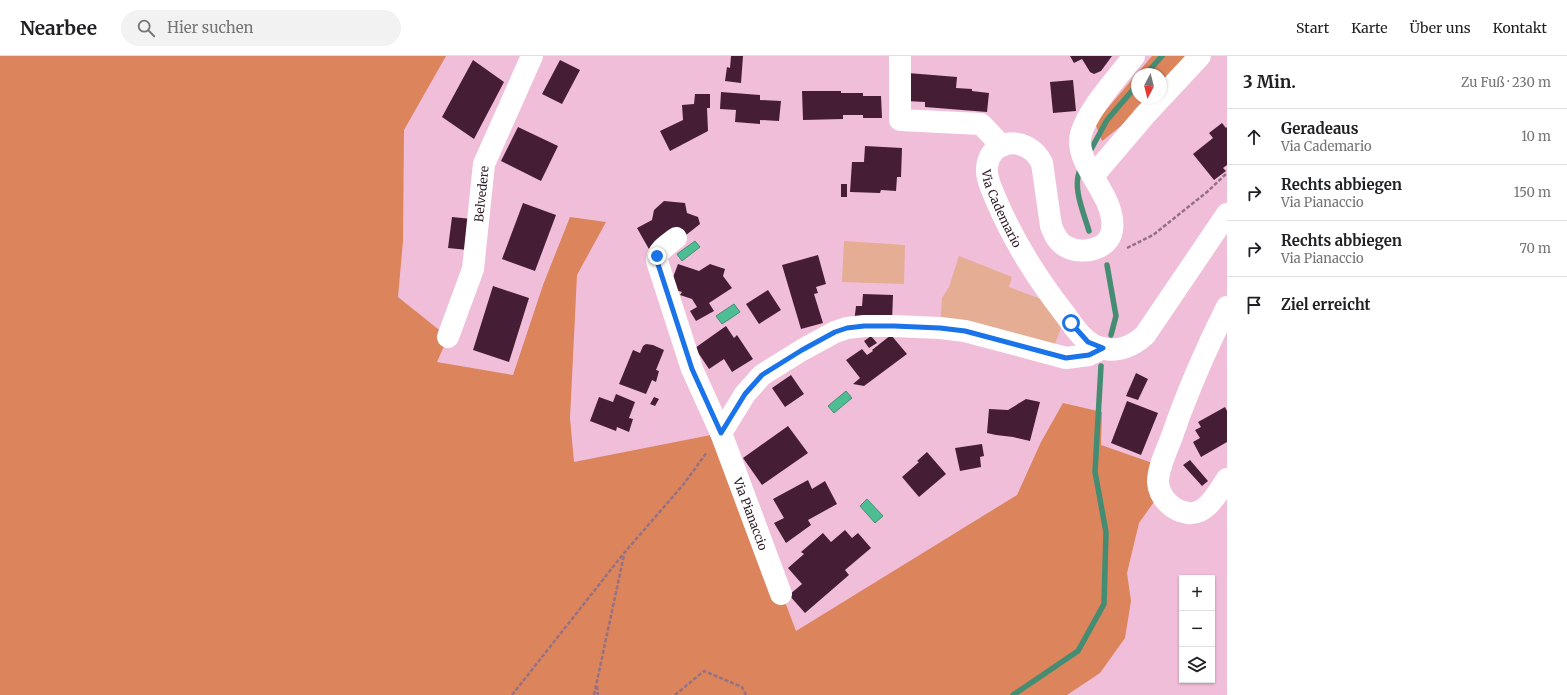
<!DOCTYPE html>
<html lang="de">
<meta charset="utf-8">
<style>
body{margin:0;font-family:Merriweather,serif;background:#f2f2f2;color:#202124}
.controls{position:absolute;right:12px;bottom:12px;display:grid;overflow:hidden;border-radius:0px;box-shadow:0 1px 3px #0004}
.controls button{width:36px;height:36px;display:grid;place-items:center;padding:0;border:0;border-bottom:1px solid #e0e0e0;background:#fff;color:#202124;font:20px sans-serif}
.compass{position:absolute;left:1131px;top:12px;width:36px;height:36px;border-radius:50%;background:#fff;box-shadow:0 1px 3px #0004;rotate:187deg}
.stop{position:absolute;width:12px;height:12px;margin:-9px;border:3px solid #1a73e8;border-radius:50%;background:#fff}
.stop.end{background:#1a73e8;border-color:#fff;box-shadow:0 1px 4px #0008}
.list{margin:0;padding:0;list-style:none}
h2{display:flex;justify-content:space-between;align-items:center;height:52px;margin:0;padding:0 16px;font-size:17px}
h2 small{font-size:13px;font-weight:400;color:#757577}
.list li{display:grid;grid-template-columns:26px 1fr auto;gap:12px;align-items:center;box-sizing:border-box;height:56px;padding:0 16px;border-top:1px solid #e0e0e0}
.list b{display:block;font-size:15px;white-space:nowrap}
.list p{margin:0;font-size:13px;white-space:nowrap;color:#757577}
.list em{font-size:13px;font-style:normal;color:#757577}
.icon{flex:none;width:22px;height:22px;fill:none;stroke:currentColor;stroke-width:2;stroke-linecap:round;stroke-linejoin:round}
.map{position:relative;flex:none;width:1227px;height:639px;overflow:hidden}
header{display:flex;align-items:center;gap:24px;box-sizing:border-box;height:56px;padding:0 20px;background:#fff;border-bottom:1px solid #e0e0e0}
header strong{font-size:19px}
nav{display:flex;gap:22px;margin-inline-start:auto;font-size:14px}
.search{width:280px;height:36px;background:#f2f2f2;display:flex;align-items:center;gap:10px;box-sizing:border-box;padding:0 14px;border-radius:22px;color:#757577;font-size:15px}
main{display:flex}
aside{flex:1;background:#fff}
.map>svg:first-child{display:block}
</style>
<header>
<strong>Nearbee</strong>
<div class="search"><svg class="icon" aria-label="search" viewBox="0 0 24 24"><circle cx="10" cy="10" r="6"/><path d="M15 15l6 6"/></svg>Hier suchen</div>
<nav><a>Start</a><a>Karte</a><a>Über uns</a><a>Kontakt</a></nav>
</header>
<main>
<div class="map">
<svg width="1227" height="639" viewBox="0 0 1227 639">
<rect width="100%" height="100%" fill="#f1bed9"/>
<path fill="#e4ad94" d="M844 185 905 189 904 228 842 226Z
M959 200 1012 221 1009 231 1041 243 1062 269 1051 299 940 272 942 242 949 231Z"/>
<path fill="#dc845c" d="M0 0H446L404 74 403 185 398 241 448 281 437 306 513 319 543 229 570 161 606 166 577 219 570 362 574 406 721 377 796 575 1017 439 1041 386 1063 347 1102 356 1101 389 1161 410V436L1139 467 1127 517 1131 545 1125 582 1100 617 1067 639H0Z
M1152 0H1190L1161 34V18H1137V42H1153L1140 55 1102 85 1095 67Z"/>
<path fill="#4dbe93" stroke="#448d73" d="M695 185 700 191 682 205 677 198Z
M734 248 740 256 722 268 716 260Z
M846 335 852 342 834 357 828 350Z
M867 443 883 460 875 467 860 450Z"/>
<g fill="none" stroke-linecap="round" stroke-linejoin="round">
<path stroke="#448d73" stroke-width="5.5" d="M1146 18 1162 0
M1089 97 1107 64 1137 29
M1081 112C1071 130 1084 157 1089 175
M1107 209 1116 260 1111 279
M1013 639 1078 595 1104 548 1106 476 1095 416 1101 310"/>
</g>
<path fill="#451e35" d="M731 0H743L741 27 725 25 727 11 730 12Z
M1070 0H1112L1101 15 1094 18 1090 16 1082 3 1074 7Z
M473 4 504 26 474 83 442 61Z
M560 4 580 14 562 48 542 38Z
M908 17 957 21 956 32 972 33V35L989 37 987 56 925 51V46L906 45Z
M1073 24 1076 55 1053 57 1050 26Z
M802 35H841V37H863V40H881L882 62H863V59H843V63L803 64Z
M721 36 760 39V44L781 45 779 65 760 64V68L735 66 736 54 720 53Z
M695 38H710V52H707L708 75 670 95 660 75 683 64 682 49 694 48Z
M1222 67 1226 72 1227 71V109L1223 112 1226 115 1214 124 1193 98 1213 82 1209 77Z
M518 71 558 90 541 125 501 105Z
M865 90 902 92 901 121H897L896 135 881 134 880 137 850 136 852 106H864Z
M841 128H847V141H841Z
M664 145 685 147 687 157 698 161 700 168 681 183 650 195 637 172 652 164 654 154Z
M523 147 556 159 535 215 502 203Z
M452 161 472 163 468 194 448 192Z
M818 199 826 228 816 231 818 237 814 238 823 267 801 273 782 209Z
M678 208 699 215 710 208 725 213 723 220 732 232 709 247 714 255 696 265 690 255 697 251 692 243 680 239 682 236 669 232Z
M493 230 529 242 509 306 473 294Z
M768 234 781 254 759 268 746 248Z
M863 238 893 239 892 265 854 267 856 250H862Z
M726 270 734 282 737 279 753 303 732 316 724 303 709 313 695 292Z
M891 279 907 298 864 330 853 328 860 322 846 304 862 293 867 299 873 295 872 294Z
M871 280 877 287 869 292 864 285Z
M646 288 653 289 664 294 656 314 659 315 656 326 652 324 646 338 619 328 633 294 640 297 643 290Z
M1136 317 1148 323 1138 344 1126 340Z
M791 319 804 338 785 351 772 332Z
M616 338 635 346 629 362 633 363 629 376 617 371 616 375 590 365 599 341 613 346Z
M654 341 659 343 655 350 650 348Z
M1026 343 1040 346 1030 385 1013 381 996 379 987 377 989 353 1008 354Z
M1127 345 1158 357 1141 399 1111 387Z
M1225 351 1227 355V386L1201 401 1193 386 1200 382 1195 374 1201 371 1198 366Z
M788 370 808 397 762 429 743 402Z
M982 388 984 400 980 401 981 411 960 415 955 392Z
M927 396 946 418 919 441 902 421 919 406 917 405Z
M1190 404 1208 425 1202 430 1183 409Z
M808 424 812 433 825 425 837 448 808 464 811 469 786 487 774 467 784 462 773 443Z
M845 474 852 482 858 477 871 492 845 514 849 519 805 557 789 539 802 528 788 512 804 498 801 496 823 477 831 486Z"/>
<g fill="none" stroke-linecap="round" stroke-linejoin="round">
<path stroke="#947184" stroke-width="2.5" stroke-dasharray="4 2" stroke-linecap="butt" d="M1127 192 1153 179 1207 136 1227 117
M597 630 598 639
M512 639 624 497 683 429 707 396
M594 639 624 499
M675 639 704 615 742 631 746 639"/>
<g stroke="#fff" stroke-width="22">
<path d="M900 0V64L981 68 1002 90"/>
<path id="s1" d="M1134 0C1118 21 1088 53 1081 78 1073 109 1117 139 1112 174 1109 195 1080 199 1065 190 1057 185 1054 178 1051 170L1042 107C1027 77 985 82 987 117 988 127 993 136 997 146 1015 188 1036 221 1064 257 1073 269 1081 283 1095 290 1114 298 1131 292 1145 279L1227 158"/>
<path d="M1093 120 1145 59 1200 0"/>
<path id="s2" d="M676 182C669 188 656 195 657 205L692 313 721 377 781 538"/>
<path d="M1227 251C1205 295 1187 336 1171 383 1166 396 1158 412 1158 426 1159 442 1173 455 1188 457 1207 459 1218 436 1227 423"/>
<path id="s3" d="M448 281 473 213 484 108 532 0"/>
<path d="M721 377 745 338 762 319 802 294 835 276 847 272 864 270H894L940 272 965 275 1066 302 1089 299 1103 292"/>
</g>
</g>
<g fill="none" stroke-linecap="round" stroke-linejoin="round">
<path stroke="#1a73e8" stroke-width="5" d="M657 200V205L692 313 721 377 745 338 762 319 802 294 835 276 847 272 864 270H894L940 272 965 275 1066 302 1089 299 1103 292 1088 286 1071 267"/>
</g>
<g text-anchor="middle" dominant-baseline="central" stroke-width="4" stroke-linejoin="round" paint-order="stroke">
<g font-size="12" fill="#2f1c27" stroke="#ffcae6">
<text stroke="none"><textPath href="#s3" startOffset="148">Belvedere</textPath></text>
<text stroke="none"><textPath href="#s1" startOffset="464">Via Cademario</textPath></text>
<text stroke="none"><textPath href="#s2" startOffset="301">Via Pianaccio</textPath></text>
</g>
</g>
</svg>
<div class="controls">
<button>+</button>
<button>−</button>
<button><svg class="icon" aria-label="layers" viewBox="0 0 24 24"><path d="M12 4l9 5-9 5-9-5zM3 14l9 5 9-5"/></svg></button>
</div>
<svg class="compass" viewBox="-18 -18 36 36"><path d="M0-13l5 13h-10z" fill="#e53935"/><path d="M0 13l5-13h-10z" fill="#757577"/></svg>
<div class="stop" style="left:1071px;top:267px"></div>
<div class="stop end" style="left:657px;top:200px"></div>
</div>
<aside>
<h2>3 Min.<small>Zu Fuß · 230 m</small></h2>
<ul class="list">
<li><svg class="icon" aria-label="ahead" viewBox="0 0 24 24"><path d="M12 20V5M6 11l6-6 6 6"/></svg><div><b>Geradeaus</b><p>Via Cademario</p></div><em>10 m</em></li>
<li><svg class="icon" aria-label="right" viewBox="0 0 24 24"><path d="M7 20v-9h11M14 6l5 5-5 5"/></svg><div><b>Rechts abbiegen</b><p>Via Pianaccio</p></div><em>150 m</em></li>
<li><svg class="icon" aria-label="right" viewBox="0 0 24 24"><path d="M7 20v-9h11M14 6l5 5-5 5"/></svg><div><b>Rechts abbiegen</b><p>Via Pianaccio</p></div><em>70 m</em></li>
<li><svg class="icon" aria-label="arrive" viewBox="0 0 24 24"><path d="M6 21V4h12l-3 4 3 4H6"/></svg><div><b>Ziel erreicht</b></div></li>
</ul>
</aside>
</main>
